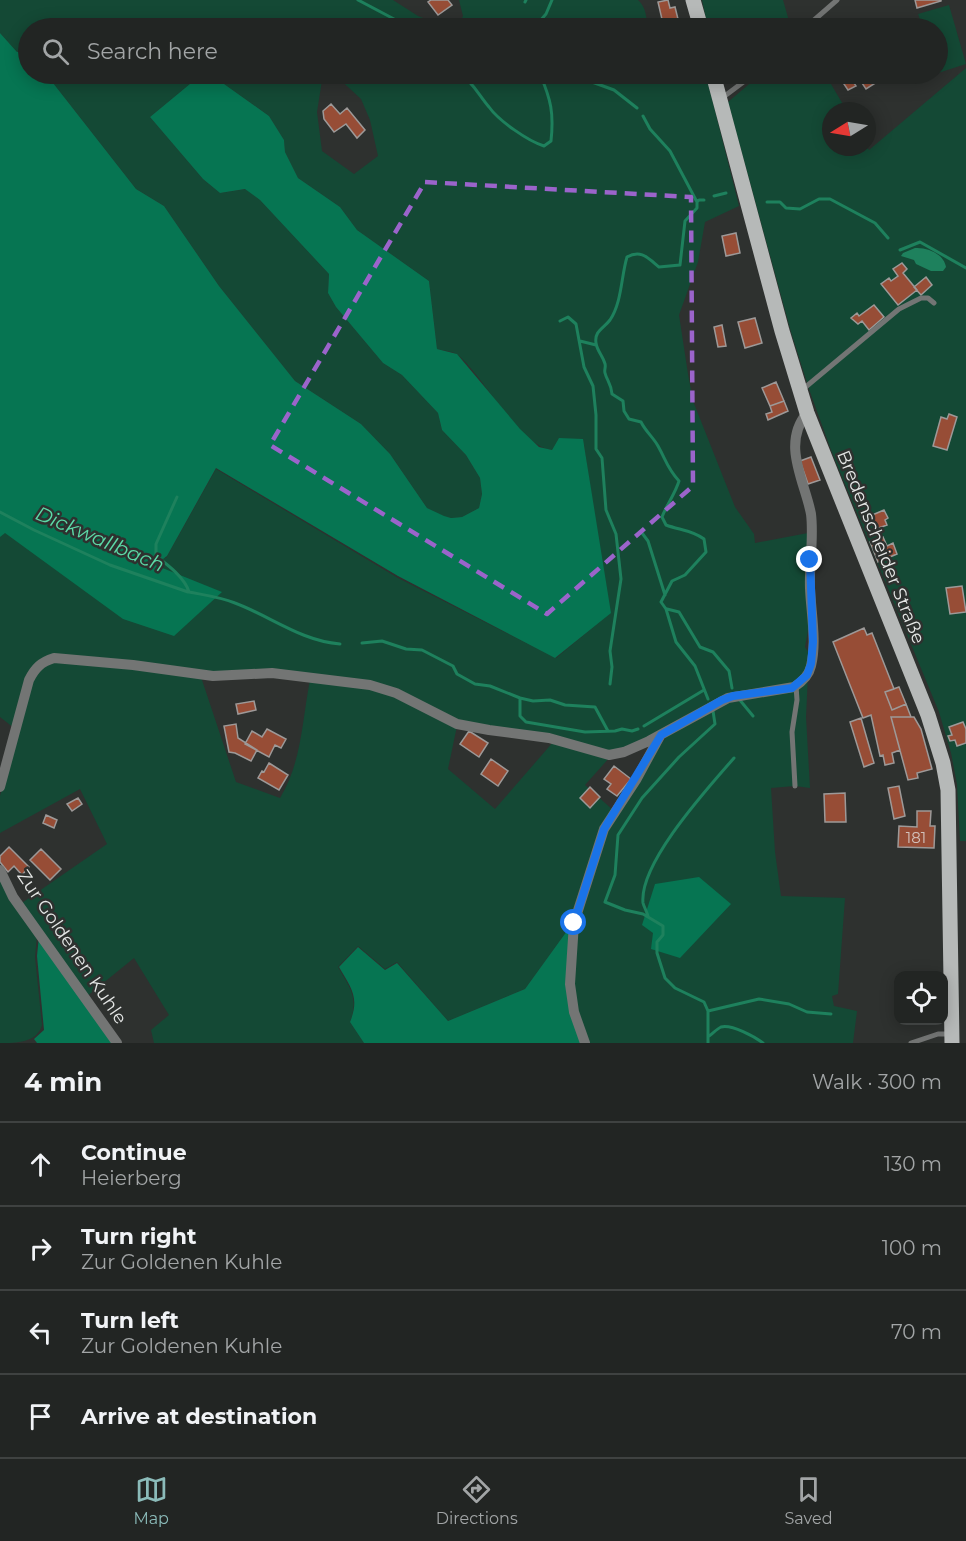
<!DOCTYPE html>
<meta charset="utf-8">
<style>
body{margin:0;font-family:Montserrat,sans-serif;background:#2e3130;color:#f1f3f6}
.controls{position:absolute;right:18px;bottom:18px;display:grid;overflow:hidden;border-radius:12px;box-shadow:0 3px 15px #0003}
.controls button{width:54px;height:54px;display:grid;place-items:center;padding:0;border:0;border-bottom:2px solid #3f4241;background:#222523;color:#f1f3f6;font:30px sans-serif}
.compass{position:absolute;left:822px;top:102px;width:54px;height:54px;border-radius:50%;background:#222523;box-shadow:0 3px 15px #0003;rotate:259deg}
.stop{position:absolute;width:18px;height:18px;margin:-14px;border:4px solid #1a73e8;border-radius:50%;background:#fff}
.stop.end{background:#1a73e8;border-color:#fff;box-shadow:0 2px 6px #0008}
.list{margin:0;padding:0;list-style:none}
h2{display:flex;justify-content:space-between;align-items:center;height:78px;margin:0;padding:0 24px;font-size:26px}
h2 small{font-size:20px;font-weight:400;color:#a2a5a6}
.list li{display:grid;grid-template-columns:39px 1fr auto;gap:18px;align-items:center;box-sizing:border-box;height:84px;padding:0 24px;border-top:2px solid #3f4241}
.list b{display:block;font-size:22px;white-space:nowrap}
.list p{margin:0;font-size:20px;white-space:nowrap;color:#a2a5a6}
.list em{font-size:20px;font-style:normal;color:#a2a5a6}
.icon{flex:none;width:33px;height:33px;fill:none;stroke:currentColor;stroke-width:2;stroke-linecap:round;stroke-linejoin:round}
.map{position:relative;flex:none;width:966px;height:1043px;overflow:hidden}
.search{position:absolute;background:#222523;box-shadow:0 3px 15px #0003;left:18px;right:18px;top:18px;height:66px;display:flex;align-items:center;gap:15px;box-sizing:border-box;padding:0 21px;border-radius:33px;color:#a2a5a6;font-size:22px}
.sheet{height:414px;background:#222523}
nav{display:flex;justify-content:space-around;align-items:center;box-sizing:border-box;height:84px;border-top:2px solid #3f4241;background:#222523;font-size:16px;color:#a2a5a6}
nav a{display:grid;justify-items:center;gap:3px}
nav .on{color:#8bbbb9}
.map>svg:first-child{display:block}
</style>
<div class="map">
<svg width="966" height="1043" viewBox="0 0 966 1043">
<rect width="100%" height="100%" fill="#2e312f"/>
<path fill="#144935" d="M0 0H393L418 16 449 28H28V50L27 48 17 52 0 33Z
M459 0H638C646 7 647 18 647 28H457L463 16Z
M702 0H783L791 28H708Z
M949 5 966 64 938 73V28H923L918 14Z
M966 68V841H960L957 784 951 753 939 712 831 450 809 389 791 332 728 102 761 74H825L847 111H831V147H867L869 150Z
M46 74H202L150 117 203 179 220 193 246 189 260 200 329 274 328 293 336 307 383 363 402 375 438 413 442 430 466 455 480 478 482 494 479 508 462 517 451 518 444 517 427 508 390 454 361 424 295 381 219 286 164 206 136 189Z
M210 74H323L317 112 322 151 354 174 378 156 370 120 361 99 334 74H657L660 84 698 77 700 84 708 83 739 206 705 222 698 262 679 315 688 374 693 401 735 507 754 534 755 543 808 533 809 625 805 647 809 653 806 717 810 788 795 786 771 788 775 852 781 896 845 898 838 994 832 996 834 1006 857 1011 853 1043H586L572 991 575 922 606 829 627 792 669 733 626 753 610 757 585 785 614 811 603 830 573 923 525 989 448 1021 397 962 385 969 358 946 338 967C350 988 359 997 350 1022L364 1043H154L151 1030 169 1015 134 958 86 997 19 905 107 844 80 789 0 833V796L29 688C36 673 41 667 56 660L201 677 236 782 280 798C302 762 302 720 310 680 341 683 374 685 403 696 422 704 437 720 457 726L448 769 495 809 554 741 601 753 576 744 472 725 447 719 402 693 368 685 274 669 223 675 73 656 45 657C23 674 20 703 14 728L0 717V482L15 485 54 511 74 514 97 531 148 553 166 558 216 469 398 578 556 658 609 614 584 445 556 460 558 440 552 450C521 448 483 376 459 356 454 351 444 351 437 349L429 281 357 230 340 207 298 178 285 152 284 140 269 116Z
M0 872 37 935 35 957 42 1025C37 1043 16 1043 0 1043Z"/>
<path fill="#067552" d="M0 33 17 52 27 49 28 74H46L136 189 164 206 219 286 295 381 361 424 390 454 427 508 444 516 451 518 462 517 479 508 482 494 480 478 466 455 442 430 438 413 402 375 383 363 336 307 328 293 329 274 260 200 245 189 220 193 203 179 150 117 202 74H210L269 116 284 140 285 152 298 178 340 207 357 230 429 281 437 349 457 354 520 429 539 447 552 450 559 438 583 439 611 613 555 658 398 576 216 468 167 556 155 565 222 592 174 636 123 619 5 533 0 537Z
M699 877 731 904 680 958 651 949 653 933 642 925 655 884Z
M572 924 568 985 587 1043H364L350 1022C360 997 351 988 339 967L358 947 385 970 397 963 448 1021 525 989Z
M39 936 117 1043H37L34 1039 44 1030 37 956Z"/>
<path fill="#1e815d" d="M915 248C927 247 944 254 946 267L943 271H931L916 264 914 260 901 256 903 253Z"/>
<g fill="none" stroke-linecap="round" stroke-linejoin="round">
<path stroke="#1e815d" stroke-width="3" d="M358 0 411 28
M525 2 526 0
M534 28 546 14 552 0
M461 74C473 83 479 95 489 107 499 121 528 141 544 146L551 141C554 113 551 100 540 74
M580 74 592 82 614 90 637 108
M643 116 650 129 670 151 697 202V208L685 221 680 265 659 267C648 258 641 249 627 257 621 277 622 302 610 320 604 328 594 331 596 343 597 351 603 356 605 364 606 367 604 370 605 373 607 381 611 383 612 394L623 401 624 411 629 419 641 422C646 432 653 437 658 446 666 460 667 468 679 481 675 494 667 504 662 517L666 525C679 530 692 530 704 539L706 552 685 575 672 581 661 602 666 609 676 642 695 666 708 699
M714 196 726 193
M697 202 699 200H704
M767 202H780L786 208 800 209 819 199H830L875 223 888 238
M900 250 920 242 966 268
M560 321 568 317 576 324 584 367 593 386 596 415V449L602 458 606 510 616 534 621 579 610 651 612 667 610 684
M580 341 596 345
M177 497 156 544V556C168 565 185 578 189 592 204 595 220 597 235 603 270 616 301 641 340 644
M0 512 34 530 110 565 188 592
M642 533 648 541 665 595
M667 609 679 612 700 647 713 652 729 671 732 688
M362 643 382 641 406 649 422 650 453 666 457 674 475 684 490 686 520 698V716L526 722 585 732 615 731 622 729 632 731 638 729
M520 698 533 701 550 700 565 705 595 707 608 731
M739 699 753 716
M644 726 704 690
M648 916C647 912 644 907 643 903 639 863 708 788 734 758
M708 1011 759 999 789 1004 807 1012 831 1014
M709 1036C713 1033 717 1029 721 1027 732 1024 755 1037 763 1043
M708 1043V1011L704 1002 675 988 665 978 657 953V942L663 935V926L643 914 625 910 605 902 615 875 618 835 642 798 679 757 715 724 713 711"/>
</g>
<path fill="#974d36" stroke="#9d9998" stroke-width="1.5" d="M431 0H448L452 5 438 15 428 2Z
M668 0 670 8 675 7 680 27 664 28 658 2Z
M915 0H941V1L917 8Z
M848 74 856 86 848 90 840 78Z
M856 74H872L877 82 866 89Z
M331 104 340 114 347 108 365 130 357 138 346 124 334 132 324 119 323 111Z
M736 233 740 253 726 256 722 236Z
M902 263 907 269 903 273 917 290 898 305 881 284 889 278 891 281 898 276 893 269Z
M926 277 932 285 921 295 914 287Z
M874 305 884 317 869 330 862 321 858 324 851 318 857 313 859 316Z
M755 318 762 343 745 348 738 322Z
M722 325 726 346 718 347 714 327Z
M776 382 784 401 770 406 762 388Z
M784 401 788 411 768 420 766 414 772 412 770 406Z
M949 414 957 417 947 450 933 446 941 417 947 419Z
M811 457 820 480 808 484 800 461Z
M884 510 888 518 885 520 887 525 876 529 870 516Z
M883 537 887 546 893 543 897 554 878 562 870 542Z
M962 586 966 612 950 614 946 588Z
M864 628 867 635 872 633 894 689 885 692 892 710 906 704 911 717H891L900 750 892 753 894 763 885 765 883 755 880 756 871 715 863 718 833 642Z
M899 687 906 704 892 710 885 692Z
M254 701 256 710 238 714 236 704Z
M891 717H914L921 729 932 769 917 773 918 778 908 780Z
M861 718 874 763 864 767 850 722Z
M963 722 966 729V743L957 746 955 740 950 741 948 736 952 735 949 727Z
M236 724 238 738 257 750 251 761 235 753 229 752 224 726Z
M267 729 286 739 281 748 275 745 269 757 245 744 252 731 262 737Z
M469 731 488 743 479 757 460 744Z
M491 759 508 771 498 786 481 774Z
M269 763 288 775 279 790 258 778 262 771 264 772Z
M614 766 631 779 617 796 607 789 611 784 604 779Z
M899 786 905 816 894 819 888 788Z
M590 787 600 797 590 808 580 798Z
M845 793 846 822H825L824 794Z
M78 798 82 804 72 811 67 804Z
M917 811H931L930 826H935L934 848 898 847 899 826 917 827Z
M46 815 57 820 54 828 43 823Z
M9 847 29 867 22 875 14 866 8 872 0 862V856Z
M41 849 61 869 50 880 30 860Z"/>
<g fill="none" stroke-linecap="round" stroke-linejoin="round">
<path stroke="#737574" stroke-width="5" d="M805 28 837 0
M722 98 754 74
M802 390 899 309 921 298H928L934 303
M795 786 792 732 797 700 796 686
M911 1043 938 1034H950"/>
<path stroke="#737574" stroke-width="10" d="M0 787 29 680C35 668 41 662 54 658L133 665 213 676 272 673 370 685 396 693 457 724 489 730 549 738 609 755 624 752 649 741 728 698 794 687C802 682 809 675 811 666 817 641 811 613 810 588 809 564 814 538 811 514 805 482 781 444 807 413
M0 870 13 897 117 1043
M585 1043 574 1012 570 984 574 923 604 829 636 780 660 736"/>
<path stroke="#b6b9b8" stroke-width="15" d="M693 0 701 28
M713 74 782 331 807 413 928 715 943 763 948 790 952 1043"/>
</g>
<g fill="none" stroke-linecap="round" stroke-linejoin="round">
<path stroke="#1a73e8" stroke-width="8" d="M574 923 604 829 661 735 722 700 733 696 792 688 807 675 811 664 813 642 810 560"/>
</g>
<path fill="none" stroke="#9b64cb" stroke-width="4.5" stroke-dasharray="12 8" stroke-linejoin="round" d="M425 182 691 197 693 486 547 614 270 445Z"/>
<g text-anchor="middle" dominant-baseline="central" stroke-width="5" stroke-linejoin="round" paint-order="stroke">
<g font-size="15" fill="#d2c1bb">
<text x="916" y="837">181</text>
</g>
<g font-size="18" fill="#e6e8e7" stroke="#2e312f">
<text transform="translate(881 547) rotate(68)">Bredenscheider Straße</text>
<text transform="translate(72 947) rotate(56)">Zur Goldenen Kuhle</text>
</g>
<g font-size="20" font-style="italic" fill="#5cdaa7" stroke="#2e312f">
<text transform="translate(100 539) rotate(23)">Dickwallbach</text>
</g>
</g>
</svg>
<div class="controls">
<button><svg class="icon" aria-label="locate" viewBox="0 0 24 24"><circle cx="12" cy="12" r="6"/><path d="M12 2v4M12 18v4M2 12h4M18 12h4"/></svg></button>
</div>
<svg class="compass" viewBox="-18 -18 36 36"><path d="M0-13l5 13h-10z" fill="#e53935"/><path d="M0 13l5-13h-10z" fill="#a2a5a6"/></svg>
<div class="stop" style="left:574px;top:923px"></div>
<div class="stop end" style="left:810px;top:560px"></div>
<div class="search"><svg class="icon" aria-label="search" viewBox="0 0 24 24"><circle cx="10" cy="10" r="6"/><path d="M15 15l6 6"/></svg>Search here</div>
</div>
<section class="sheet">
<h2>4 min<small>Walk · 300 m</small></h2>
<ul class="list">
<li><svg class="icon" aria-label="ahead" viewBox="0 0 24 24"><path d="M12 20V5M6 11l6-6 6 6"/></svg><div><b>Continue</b><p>Heierberg</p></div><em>130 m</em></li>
<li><svg class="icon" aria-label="right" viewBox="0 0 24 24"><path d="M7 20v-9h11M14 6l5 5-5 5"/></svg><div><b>Turn right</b><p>Zur Goldenen Kuhle</p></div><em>100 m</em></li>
<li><svg class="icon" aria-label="left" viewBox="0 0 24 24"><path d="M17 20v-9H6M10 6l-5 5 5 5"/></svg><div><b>Turn left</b><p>Zur Goldenen Kuhle</p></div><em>70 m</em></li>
<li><svg class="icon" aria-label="arrive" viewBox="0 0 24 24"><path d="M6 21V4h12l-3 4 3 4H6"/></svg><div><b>Arrive at destination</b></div></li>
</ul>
</section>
<nav>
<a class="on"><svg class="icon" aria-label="map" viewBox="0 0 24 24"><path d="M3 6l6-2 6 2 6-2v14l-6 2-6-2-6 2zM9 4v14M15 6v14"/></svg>Map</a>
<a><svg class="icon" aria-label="directions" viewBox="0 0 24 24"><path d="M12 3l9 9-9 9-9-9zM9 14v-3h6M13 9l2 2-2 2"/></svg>Directions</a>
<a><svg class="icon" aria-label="saved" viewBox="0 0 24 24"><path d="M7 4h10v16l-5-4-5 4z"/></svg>Saved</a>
</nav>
